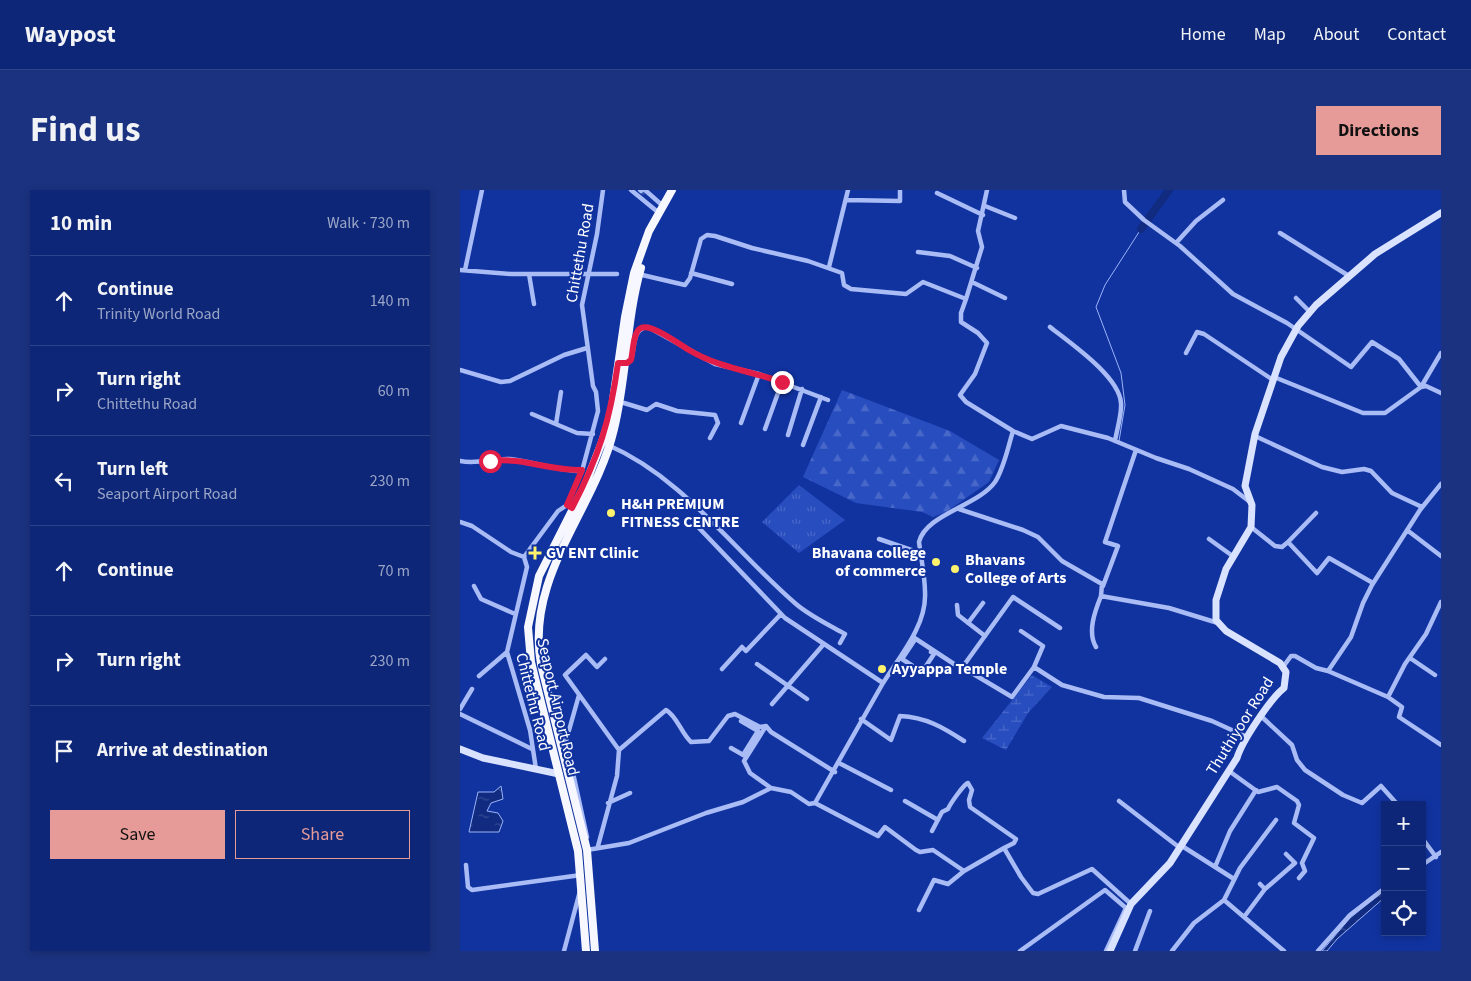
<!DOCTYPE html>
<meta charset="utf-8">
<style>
body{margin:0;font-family:"Source Sans 3",sans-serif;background:#1b3280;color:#f1f3f6}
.controls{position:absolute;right:15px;bottom:15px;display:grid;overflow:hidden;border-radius:0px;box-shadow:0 2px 8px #0003}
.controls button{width:45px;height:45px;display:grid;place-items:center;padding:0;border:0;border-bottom:1px solid #2d438a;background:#0d2678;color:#f1f3f6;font:25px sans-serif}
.stop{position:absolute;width:15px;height:15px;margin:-11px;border:4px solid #e11d48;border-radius:50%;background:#fff}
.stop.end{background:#e11d48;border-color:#fff;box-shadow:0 1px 5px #0008}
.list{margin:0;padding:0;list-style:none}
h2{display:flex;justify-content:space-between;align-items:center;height:65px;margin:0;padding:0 20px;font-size:21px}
h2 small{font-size:16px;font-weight:400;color:#9aa5c6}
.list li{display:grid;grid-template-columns:32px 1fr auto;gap:15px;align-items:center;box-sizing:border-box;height:90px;padding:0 20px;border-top:1px solid #2d438a}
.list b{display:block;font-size:19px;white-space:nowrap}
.list p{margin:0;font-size:16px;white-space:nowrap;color:#9aa5c6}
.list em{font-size:16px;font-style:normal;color:#9aa5c6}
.actions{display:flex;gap:10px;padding:15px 20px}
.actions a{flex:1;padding:11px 0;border:1px solid #e69b98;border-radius:0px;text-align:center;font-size:18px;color:#e69b98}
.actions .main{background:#e69b98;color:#111}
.icon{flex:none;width:28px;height:28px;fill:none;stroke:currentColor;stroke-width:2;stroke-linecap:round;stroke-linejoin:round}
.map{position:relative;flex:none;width:981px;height:761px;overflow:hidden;border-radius:0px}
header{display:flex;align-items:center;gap:30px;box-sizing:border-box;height:70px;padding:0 25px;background:#0d2678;border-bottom:1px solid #2d438a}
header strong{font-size:24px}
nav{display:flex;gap:28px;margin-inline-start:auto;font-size:18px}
.intro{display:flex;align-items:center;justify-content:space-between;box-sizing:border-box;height:120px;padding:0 30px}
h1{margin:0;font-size:35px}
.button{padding:12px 22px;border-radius:0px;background:#e69b98;color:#111;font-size:18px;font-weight:700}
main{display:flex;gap:30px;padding:0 30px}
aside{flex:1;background:#0d2678;border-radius:0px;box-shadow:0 2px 8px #0003}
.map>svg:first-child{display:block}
</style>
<header>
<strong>Waypost</strong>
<nav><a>Home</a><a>Map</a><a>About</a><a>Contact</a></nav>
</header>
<div class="intro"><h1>Find us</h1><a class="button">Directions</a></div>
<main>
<aside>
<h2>10 min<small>Walk · 730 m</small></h2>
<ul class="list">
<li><svg class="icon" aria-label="ahead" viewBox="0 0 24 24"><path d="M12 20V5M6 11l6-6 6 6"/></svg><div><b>Continue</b><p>Trinity World Road</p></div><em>140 m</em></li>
<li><svg class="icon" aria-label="right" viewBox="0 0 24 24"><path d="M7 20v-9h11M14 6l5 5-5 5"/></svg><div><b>Turn right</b><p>Chittethu Road</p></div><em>60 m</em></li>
<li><svg class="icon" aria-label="left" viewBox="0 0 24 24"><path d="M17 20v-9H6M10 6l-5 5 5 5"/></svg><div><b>Turn left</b><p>Seaport Airport Road</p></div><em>230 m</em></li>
<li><svg class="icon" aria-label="ahead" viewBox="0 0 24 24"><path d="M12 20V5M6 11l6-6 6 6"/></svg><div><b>Continue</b></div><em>70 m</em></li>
<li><svg class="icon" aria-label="right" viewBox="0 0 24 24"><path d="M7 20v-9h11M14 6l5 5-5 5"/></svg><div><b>Turn right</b></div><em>230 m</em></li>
<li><svg class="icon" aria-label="arrive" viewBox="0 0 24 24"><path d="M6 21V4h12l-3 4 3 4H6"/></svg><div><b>Arrive at destination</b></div></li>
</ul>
<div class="actions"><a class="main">Save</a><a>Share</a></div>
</aside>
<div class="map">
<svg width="981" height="761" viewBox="0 0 981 761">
<defs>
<pattern id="forest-firs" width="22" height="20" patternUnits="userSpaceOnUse" patternTransform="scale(1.25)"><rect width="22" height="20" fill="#284dbf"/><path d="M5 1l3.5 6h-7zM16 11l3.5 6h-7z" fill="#4868c9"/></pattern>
<pattern id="wetland-marsh" width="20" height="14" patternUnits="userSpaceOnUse" patternTransform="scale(1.25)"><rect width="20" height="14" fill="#284dbf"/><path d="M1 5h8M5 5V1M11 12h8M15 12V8" fill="none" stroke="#4868c9"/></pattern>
<pattern id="park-tufts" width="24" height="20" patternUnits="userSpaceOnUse" patternTransform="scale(1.25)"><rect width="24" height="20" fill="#284dbf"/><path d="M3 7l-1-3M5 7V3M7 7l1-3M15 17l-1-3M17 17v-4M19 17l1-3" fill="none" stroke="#4868c9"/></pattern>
<pattern id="water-ripples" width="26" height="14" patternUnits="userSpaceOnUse" patternTransform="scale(1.25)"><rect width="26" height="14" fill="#112b80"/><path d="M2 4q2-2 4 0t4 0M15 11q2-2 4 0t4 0" fill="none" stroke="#354b93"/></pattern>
</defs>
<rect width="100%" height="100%" fill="#1133a0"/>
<path fill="url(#forest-firs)" d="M382 200 490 241 539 270 529 292 486 322 473 327 462 322 396 313 343 287Z"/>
<path fill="url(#wetland-marsh)" d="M572 485 592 497 568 523 546 560 522 548Z"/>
<path fill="url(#park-tufts)" d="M339 295 385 330 339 363 302 332Z"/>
<path fill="url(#water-ripples)" stroke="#9bb3f8" d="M41 596 43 609 31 613 27 621 38 623 43 631 39 642H9L18 602H34Z
M925 700V707L877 749 867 761H862L890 728Z"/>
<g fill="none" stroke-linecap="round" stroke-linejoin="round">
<path stroke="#9bb3f8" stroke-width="1" d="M659 251 665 215 661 183 636 117 645 95 681 39"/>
<path stroke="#112b80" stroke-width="8" d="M681 39 709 0"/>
<path stroke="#3552ae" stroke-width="4.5" stroke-dasharray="4.5 2" stroke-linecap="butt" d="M181 1 186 4"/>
<path stroke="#a9bcf5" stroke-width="4.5" d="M171 0 199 23
M180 0 181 1
M185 0 203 16
M664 0 665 12 684 30 720 56 773 104 827 133 891 177 912 152 939 169 961 197 981 163
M477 3 523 25
M387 10 440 11V0
M525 16 555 28
M820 43 889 86
M716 53 736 31 763 10
M458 62 490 66 517 78
M369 77 388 0
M0 80 51 84H157
M5 80 22 0
M231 83 272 94
M69 84 74 114
M178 84 225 95 230 88 241 49 247 45 255 46 292 58 348 71 382 83 384 95 391 99 446 104 463 92 506 109 501 123V132L518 143 527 153 515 184 500 205 506 212 553 241
M512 92 545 108
M836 108 850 122
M506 109 522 57 518 41 527 0
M590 137C610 153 659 186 661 213 662 224 657 239 655 251
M726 163 737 142 744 144 813 190
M164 173 171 170C175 158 172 138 188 137L255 174 299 184 368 210
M0 180 41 192 50 191 104 165 127 158
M814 187 903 223H925L961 197 966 196 981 203
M164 213 187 220 196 214 217 221 255 225 258 233 250 248
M72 224 117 243 133 244
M281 233 299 184
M96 234 101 202
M305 239 322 192
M328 245 342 199
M795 246 862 277 882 282 904 279 911 281 932 303 962 317
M148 255C224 288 274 361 336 414 350 426 369 435 385 444L380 453
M343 255 361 207
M0 271C17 275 33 268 50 269 74 272 98 281 122 281
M499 319 563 340 578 347 602 371 642 394 641 406 709 418 758 433
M0 332 12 336 51 362 64 367
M791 337 815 356 822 357 828 352 857 383 869 368 913 393
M239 338 325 428 423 493C440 466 467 435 465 402 465 386 461 368 459 352 466 324 518 316 535 292 544 278 548 257 553 241L572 249 601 236 648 248 696 268 729 279 773 299 790 312
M947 340 981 366
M419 349 460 363
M749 349 774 367
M828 352 856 323
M14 396 21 409 55 424
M643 396 658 356 645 352 676 260
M497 415 498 425 525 446
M508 433 523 413
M561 441 583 456 574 477
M453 447 494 474 504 475 553 407 600 438
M454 451 442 469 462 482 474 464 471 462
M636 457C627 442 635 421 641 406
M950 468 975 485
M145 469 137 477 126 465 105 485 159 560
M297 474 347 509
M500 476 552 507 574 477 602 495 644 507 679 508 752 531 787 547
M823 477 831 466H835L856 478 868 481 891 447 903 413 912 395 960 320 981 294
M262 479 282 457 286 461 321 424
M868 481 928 507 942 517 939 527 981 555
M19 486 47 462
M119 505 106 551 127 647
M928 507 945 474 966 444 981 412
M312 514 363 455
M0 519 12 499
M0 524 72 559
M802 527 832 555 837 570 845 580 883 605 902 613 921 596 938 615
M401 529 431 550 440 526C466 527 484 538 504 551
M281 531 298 541 283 565
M306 536 284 571 290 583 311 598
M271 558 285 566
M379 573 431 600
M76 579 70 540 47 462 67 377 64 367 98 321 107 315 122 281 138 221 136 202 133 196 122 115 137 44 143 0
M769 581 798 602 817 597 837 611 839 615 834 633 854 648 842 673 845 681 839 688
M445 611 478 630
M659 611 720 658
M148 613 170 603
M355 613 418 646 425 637 456 660 460 662 473 660 504 681 544 658 561 687 573 703 578 704 632 679 671 714
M472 641 482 622 488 619C490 614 504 594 508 593L512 600 509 610 510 617 556 649 554 653 544 658
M962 648 976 667
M138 656 157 586 159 560 206 520C217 526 221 543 231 552L249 551 268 526 275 524 300 537 306 536 311 542 375 582
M722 656 774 689
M127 660 169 653 246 623 283 612 311 598 331 602 349 614 355 613 423 493
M6 675 8 697 12 700 121 685
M962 675 981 662
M755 677 770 641 796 600
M805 699 835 673 826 664
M764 710 780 678 816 630
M459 720 474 690 488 694 504 681
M784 727 824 761
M104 761 120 701
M560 761 645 700 666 718 646 761
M675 761 690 721
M712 761 734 733 764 710 784 727 805 699 800 694
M858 761 890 725 925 698"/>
<path stroke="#d9e2fe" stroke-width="7" d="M0 559 23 568 99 584
M650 761 671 714 710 673 777 568C782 551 811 508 824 498L826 482 820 473 766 441 756 430V410L766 379 791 337 792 315 785 296 795 244 821 167 838 136 856 115 915 64 981 23"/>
<path stroke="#f7f8ff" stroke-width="8" d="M126 761 118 661 71 472 68 437 79 386 126 293 142 252 151 224 165 127 174 83 189 41 212 0
M135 761 127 660 81 474C65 386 135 320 154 239 167 186 166 130 181 78"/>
</g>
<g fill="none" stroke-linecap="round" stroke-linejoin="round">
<path stroke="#e11d48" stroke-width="6" d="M30 271C62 267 91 281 122 280L107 315 112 318C139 266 150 231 158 173H167L171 170C173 163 173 141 181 138 191 133 219 154 229 160 257 177 290 181 322 192"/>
</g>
<g fill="#fff26d" stroke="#1133a0" stroke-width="2">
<circle cx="151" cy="323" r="5"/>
<path d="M72.5 355.5h5v5h5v5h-5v5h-5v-5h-5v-5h5z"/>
<circle cx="476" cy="372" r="5"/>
<circle cx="495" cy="379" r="5"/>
<circle cx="422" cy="479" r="5"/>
</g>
<g text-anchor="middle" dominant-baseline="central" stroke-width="4" stroke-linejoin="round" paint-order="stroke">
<g font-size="16" fill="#fff" stroke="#1133a0">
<text transform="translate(120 63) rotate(-80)">Chittethu Road</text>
<text transform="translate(73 512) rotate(76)">Chittethu Road</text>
<text transform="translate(98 517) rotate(77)">Seaport Airport Road</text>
<text transform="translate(780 536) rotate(-58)">Thuthiyoor Road</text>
</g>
<g font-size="16" font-weight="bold" fill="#fff" stroke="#1133a0" text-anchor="start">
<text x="161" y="314">H&amp;H PREMIUM<tspan x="161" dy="18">FITNESS CENTRE</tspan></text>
<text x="86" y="363">GV ENT Clinic</text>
<text x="466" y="363" text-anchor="end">Bhavana college<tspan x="466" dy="18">of commerce</tspan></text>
<text x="505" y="370">Bhavans<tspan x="505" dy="18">College of Arts</tspan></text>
<text x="432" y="479">Ayyappa Temple</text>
</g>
</g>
</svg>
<div class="controls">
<button>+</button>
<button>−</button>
<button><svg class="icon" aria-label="locate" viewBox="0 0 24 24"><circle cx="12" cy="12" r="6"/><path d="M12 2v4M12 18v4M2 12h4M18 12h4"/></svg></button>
</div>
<div class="stop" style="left:30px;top:271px"></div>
<div class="stop end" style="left:322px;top:192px"></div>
</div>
</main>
